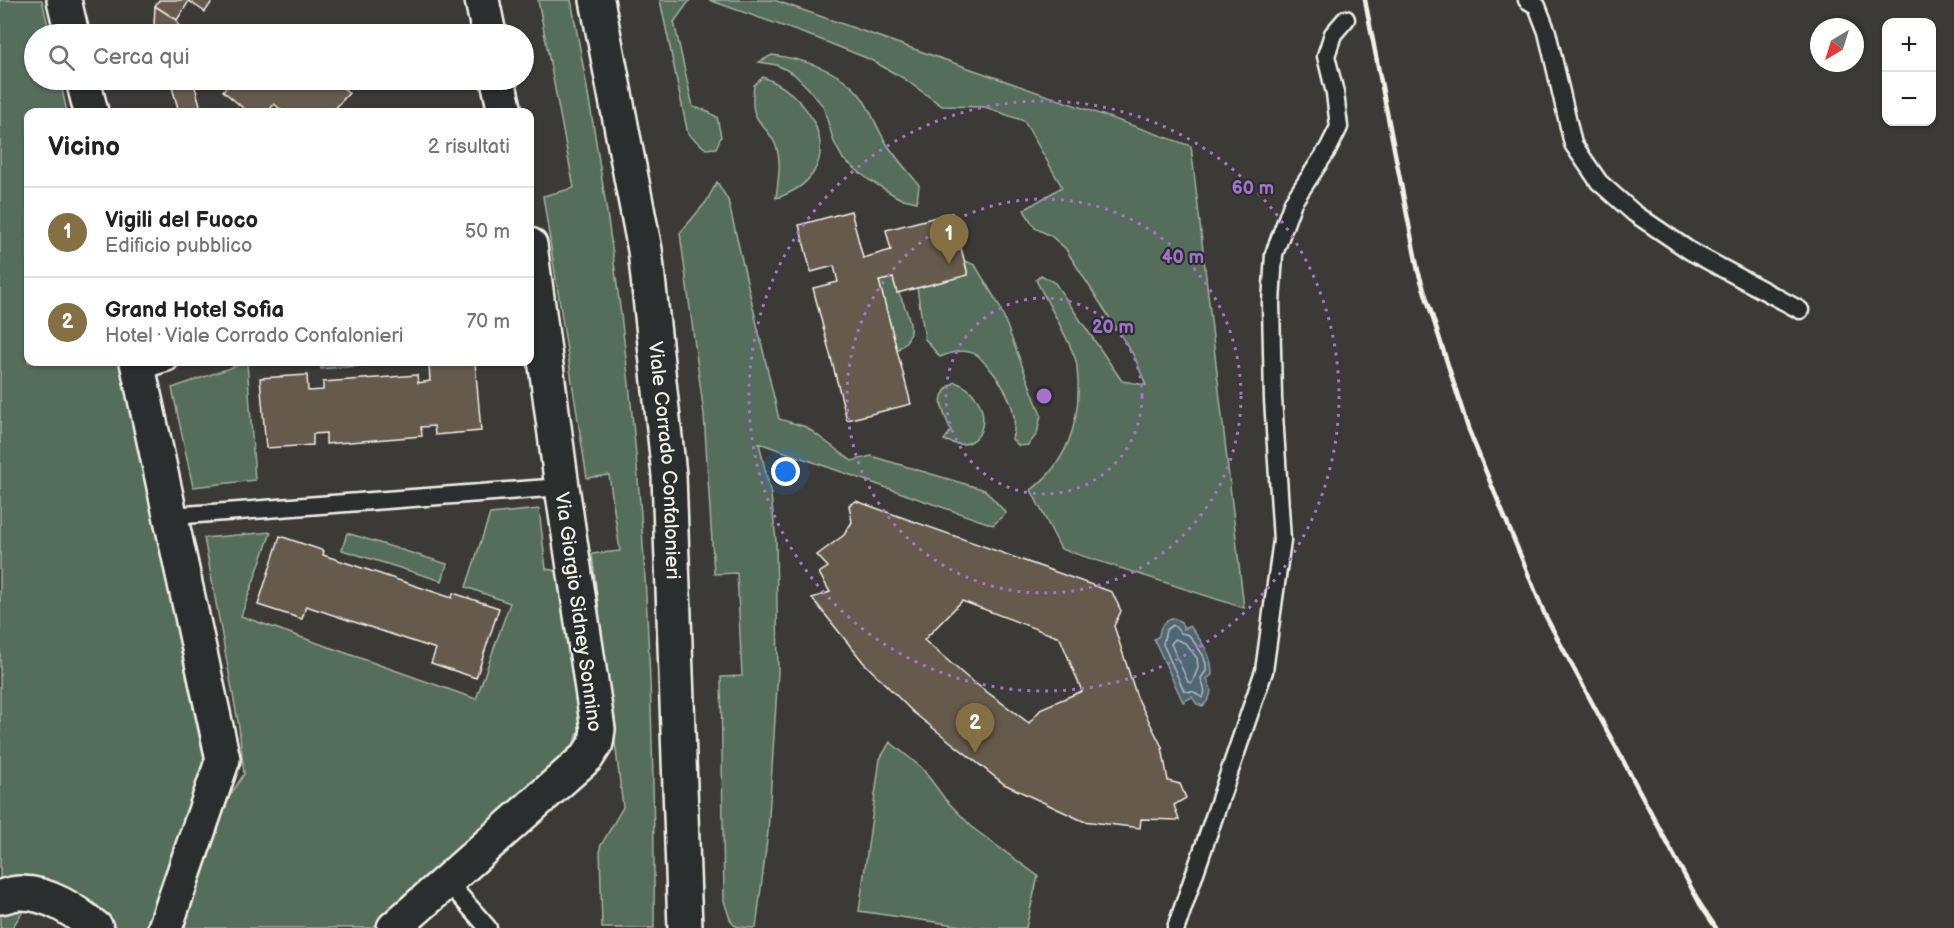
<!DOCTYPE html>
<html lang="it">
<meta charset="utf-8">
<style>
body{margin:0;font-family:"Balsamiq Sans",sans-serif;background:#f2f2f2;color:#202124}
.controls{position:absolute;right:18px;top:18px;display:grid;overflow:hidden;border-radius:12px;box-shadow:0 2px 4px #0004}
.controls button{width:54px;height:54px;display:grid;place-items:center;padding:0;border:0;border-bottom:2px solid #e0e0e0;background:#fff;color:#202124;font:30px sans-serif}
.compass{position:absolute;left:1810px;top:18px;width:54px;height:54px;border-radius:50%;background:#fff;box-shadow:0 2px 4px #0004;rotate:218deg}
.you{position:absolute;left:786px;top:472px;width:21px;height:21px;margin:-15px;border:4px solid #fff;border-radius:50%;background:#1a73e8;box-shadow:0 0 0 9px #1a73e833}
.badge{display:grid;place-items:center;width:39px;height:39px;border-radius:50%;background:#847042;color:#fff;font-size:20px;font-weight:700}
.pin{position:absolute;translate:-50% -50px;filter:drop-shadow(0 2px 3px #0008)}
.pin::after{content:'';position:absolute;top:32px;width:21px;height:18px;background:inherit;clip-path:polygon(0 0,100% 0,50% 100%)}
.list{margin:0;padding:0;list-style:none}
h2{display:flex;justify-content:space-between;align-items:center;height:78px;margin:0;padding:0 24px;font-size:26px}
h2 small{font-size:20px;font-weight:400;color:#757577}
.list li{display:grid;grid-template-columns:39px 1fr auto;gap:18px;align-items:center;box-sizing:border-box;height:90px;padding:0 24px;border-top:2px solid #e0e0e0}
.list b{display:block;font-size:22px;white-space:nowrap}
.list p{margin:0;font-size:20px;white-space:nowrap;color:#757577}
.list em{font-size:20px;font-style:normal;color:#757577}
.icon{flex:none;width:33px;height:33px;fill:none;stroke:currentColor;stroke-width:2;stroke-linecap:round;stroke-linejoin:round}
.map{position:relative;flex:none;width:1954px;height:928px;overflow:hidden}
.search{position:absolute;background:#fff;box-shadow:0 2px 4px #0004;left:24px;top:24px;width:510px;height:66px;display:flex;align-items:center;gap:15px;box-sizing:border-box;padding:0 21px;border-radius:33px;color:#757577;font-size:22px}
.panel{position:absolute;background:#fff;box-shadow:0 2px 4px #0004;left:24px;top:108px;width:510px;height:258px;border-radius:12px}
.map>svg:first-child{display:block}
</style>
<div class="map">
<svg width="1954" height="928" viewBox="0 0 1954 928">
<rect width="100%" height="100%" fill="#3c3a37"/>
<filter id="ink" filterUnits="userSpaceOnUse"><feTurbulence type="fractalNoise" baseFrequency=".0167" numOctaves="2"/><feDisplacementMap in="SourceGraphic" scale="12" xChannelSelector="R" yChannelSelector="G"/><feConvolveMatrix kernelMatrix="1 2 1 2 8 2 1 2 1" color-interpolation-filters="sRGB"/></filter>
<g filter="url(#ink)">
<path fill="#546e5c" stroke="#a4b0a2" stroke-width="1.5" d="M0 0H42L50 34H34V80H60L67 112H28V362H120L204 759 147 928H117L80 901 0 887Z
M538 0H571C605 179 631 361 643 544 651 671 655 800 654 928H602L600 847 623 807 592 554 620 551 609 475 587 478 543 196 574 188Z
M660 0H690L674 22 693 107 705 110 717 117 721 137 716 148 706 149 688 134Z
M709 0H774L1191 146 1244 608 1061 549 1031 490C1066 464 1080 424 1078 381 1077 374 1078 365 1075 358 1065 331 1049 306 1036 280L1041 275 1055 283 1122 381 1146 385 1134 356 1065 248 1051 236 1035 228 1024 210 1062 187 1024 121 985 107 942 106 903 78 869 59 819 39Z
M772 55C803 59 840 70 860 95 870 108 876 126 885 141 894 156 908 171 919 185L917 202 899 198 869 180 843 159 834 142 823 106 808 88 794 74 777 65 759 62Z
M763 77C821 99 850 175 776 198 778 181 782 162 776 146 772 134 763 128 757 118 751 108 753 97 754 85Z
M717 182 728 200 779 419 806 427 852 461 871 456 985 490 1006 513 993 525 759 443 771 495 776 541 778 671 768 832 756 928C728 928 733 926 724 901L721 677 742 676 737 573 714 574 704 414 680 233 706 202Z
M965 261 975 265 999 305 1041 415 1037 434 1028 445 1019 446 1012 439C1021 412 1004 385 987 365 984 363 980 357 977 355 965 348 952 352 940 357L925 339 917 288 968 275Z
M893 278C898 296 918 324 907 340 905 344 900 347 897 350L879 281Z
M247 362 255 480 193 487 172 388Z
M320 362H402L321 369Z
M955 382C997 396 990 461 944 440L951 431C943 409 932 397 955 382Z
M539 509 546 569 557 571 578 697 579 730 568 758 372 928H185L186 909 200 859 229 797 244 774 239 727 204 538 271 532 241 616 476 699 510 603 466 587 490 514Z
M347 533 447 564 442 581 342 550Z
M890 742 922 768 945 799 974 829 1038 876 1026 928H976L859 911 880 759Z
M27 905 12 928H0V906Z"/>
<path fill="#4f6673" stroke="#919ea2" stroke-width="1.5" d="M1173 618 1180 621 1184 629 1190 626C1202 642 1212 654 1212 675L1207 679C1213 690 1212 697 1203 706L1197 704 1192 697 1183 702 1154 639 1159 636C1160 626 1163 622 1173 618Z"/>
<g fill="none" stroke-linecap="round" stroke-linejoin="round">
<path stroke="#b2b9b9" stroke-width="1.5" d="M1173 625 1181 633 1189 635 1203 655 1206 664V671L1201 678C1202 685 1208 692 1202 698L1194 692 1184 691 1163 644 1166 630Z
M1175 639 1185 643 1197 658 1198 668 1192 683 1188 682 1171 644Z"/>
</g>
<path fill="#665a4d" stroke="#f4f1e8" stroke-width="1.5" fill-rule="evenodd" d="M159 0H213L205 12 189 1 177 20 155 6Z
M155 6 177 20 181 34H157L154 25Z
M170 80H193L202 112H179Z
M232 80H300L306 84 310 80H333L349 93 332 112H284L274 104 268 112H248L223 91Z
M851 211 863 258 891 250 886 230 952 213 968 275 897 293 893 278 879 281 911 404 847 420 813 288 838 282 834 266 811 272 799 225Z
M475 362 481 431 435 435 434 426 421 427 422 436 326 444V433L313 434V445L266 448 260 378 307 375 308 391 323 390V382L417 375 418 383 430 381 429 365Z
M856 501 1112 592 1121 611 1114 626 1137 697 1162 747 1168 781 1180 784 1186 798 1174 805 1179 820 1141 819 1140 828 1083 821 1004 784 914 713 863 662 812 598 830 592 819 573 828 567 817 555 844 535 852 522 849 505ZM962 601 1060 638 1082 691 1042 708 1029 723 968 678 924 640Z
M280 536 324 551 323 555 452 598 453 593 499 608 476 678 431 663 436 649 306 606 302 619 258 605Z"/>
<g fill="none" stroke-linecap="round" stroke-linejoin="round">
<defs>
<path id="lane" d="M1527 0 1537 6 1547 32 1573 144 1599 182 1634 213 1690 251 1800 310
M139 371 169 362
M171 516 562 487
M447 881 488 928
M1176 928 1264 671 1282 540 1273 399 1271 303 1274 254 1293 202 1328 149 1339 127 1335 93 1326 56 1333 34 1346 19"/>
<path id="street" d="M64 0 72 34
M482 0 489 34
M83 80 91 112
M498 80 505 112
M137 362 223 759 165 928
M0 897C6 896 13 893 19 893 48 892 75 911 96 928
M394 928 587 757 596 743 598 729 562 487 530 245"/>
<g id="secondary">
<path id="s1" d="M597 0 645 250 669 475 685 928"/>
</g>
</defs>
<use href="#lane" stroke="#f4f1e8" stroke-width="21"/>
<use href="#street" stroke="#f4f1e8" stroke-width="38"/>
<use href="#secondary" stroke="#f4f1e8" stroke-width="38"/>
<use href="#lane" stroke="#2a2d2e" stroke-width="16"/>
<use href="#street" stroke="#2a2d2e" stroke-width="33"/>
<use href="#secondary" stroke="#2a2d2e" stroke-width="33"/>
<path stroke="#f4f1e8" stroke-width="4.5" d="M1365 0 1418 271 1468 428 1545 615 1700 904 1716 928"/>
</g>
</g>
<g fill="none" stroke="#a571cd" stroke-width="3" stroke-dasharray="3 6">
<circle cx="1044" cy="396" r="98"/>
<circle cx="1044" cy="396" r="197"/>
<circle cx="1044" cy="396" r="295"/>
</g>
<g text-anchor="middle" dominant-baseline="central" stroke-width="4.5" stroke-linejoin="round" paint-order="stroke">
<g font-size="20" fill="#f4f1e8" stroke="#2a2d2e">
<text stroke="none"><textPath href="#s1" startOffset="466">Viale Corrado Confalonieri</textPath></text>
<text transform="translate(578 612) rotate(82)">Via Giorgio Sidney Sonnino</text>
</g>
</g>
<circle cx="1044" cy="396" r="9" fill="#a571cd" stroke="#2a2d2e" stroke-width="3"/>
<g font-size="18" text-anchor="middle" font-weight="bold" fill="#a571cd" stroke="#2a2d2e" stroke-width="4.5" stroke-linejoin="round" paint-order="stroke">
<text x="1253" y="194">60 m</text>
<text x="1183" y="263">40 m</text>
<text x="1113" y="333">20 m</text>
</g>
</svg>
<div class="controls">
<button>+</button>
<button>−</button>
</div>
<svg class="compass" viewBox="-18 -18 36 36"><path d="M0-13l5 13h-10z" fill="#e53935"/><path d="M0 13l5-13h-10z" fill="#757577"/></svg>
<div class="you"></div>
<div class="pin badge" style="left:949px;top:264px">1</div>
<div class="pin badge" style="left:975px;top:753px">2</div>
<div class="search"><svg class="icon" aria-label="search" viewBox="0 0 24 24"><circle cx="10" cy="10" r="6"/><path d="M15 15l6 6"/></svg>Cerca qui</div>
<section class="panel">
<h2>Vicino<small>2 risultati</small></h2>
<ul class="list">
<li><span class="badge">1</span><div><b>Vigili del Fuoco</b><p>Edificio pubblico</p></div><em>50 m</em></li>
<li><span class="badge">2</span><div><b>Grand Hotel Sofia</b><p>Hotel · Viale Corrado Confalonieri</p></div><em>70 m</em></li>
</ul>
</section>
</div>
